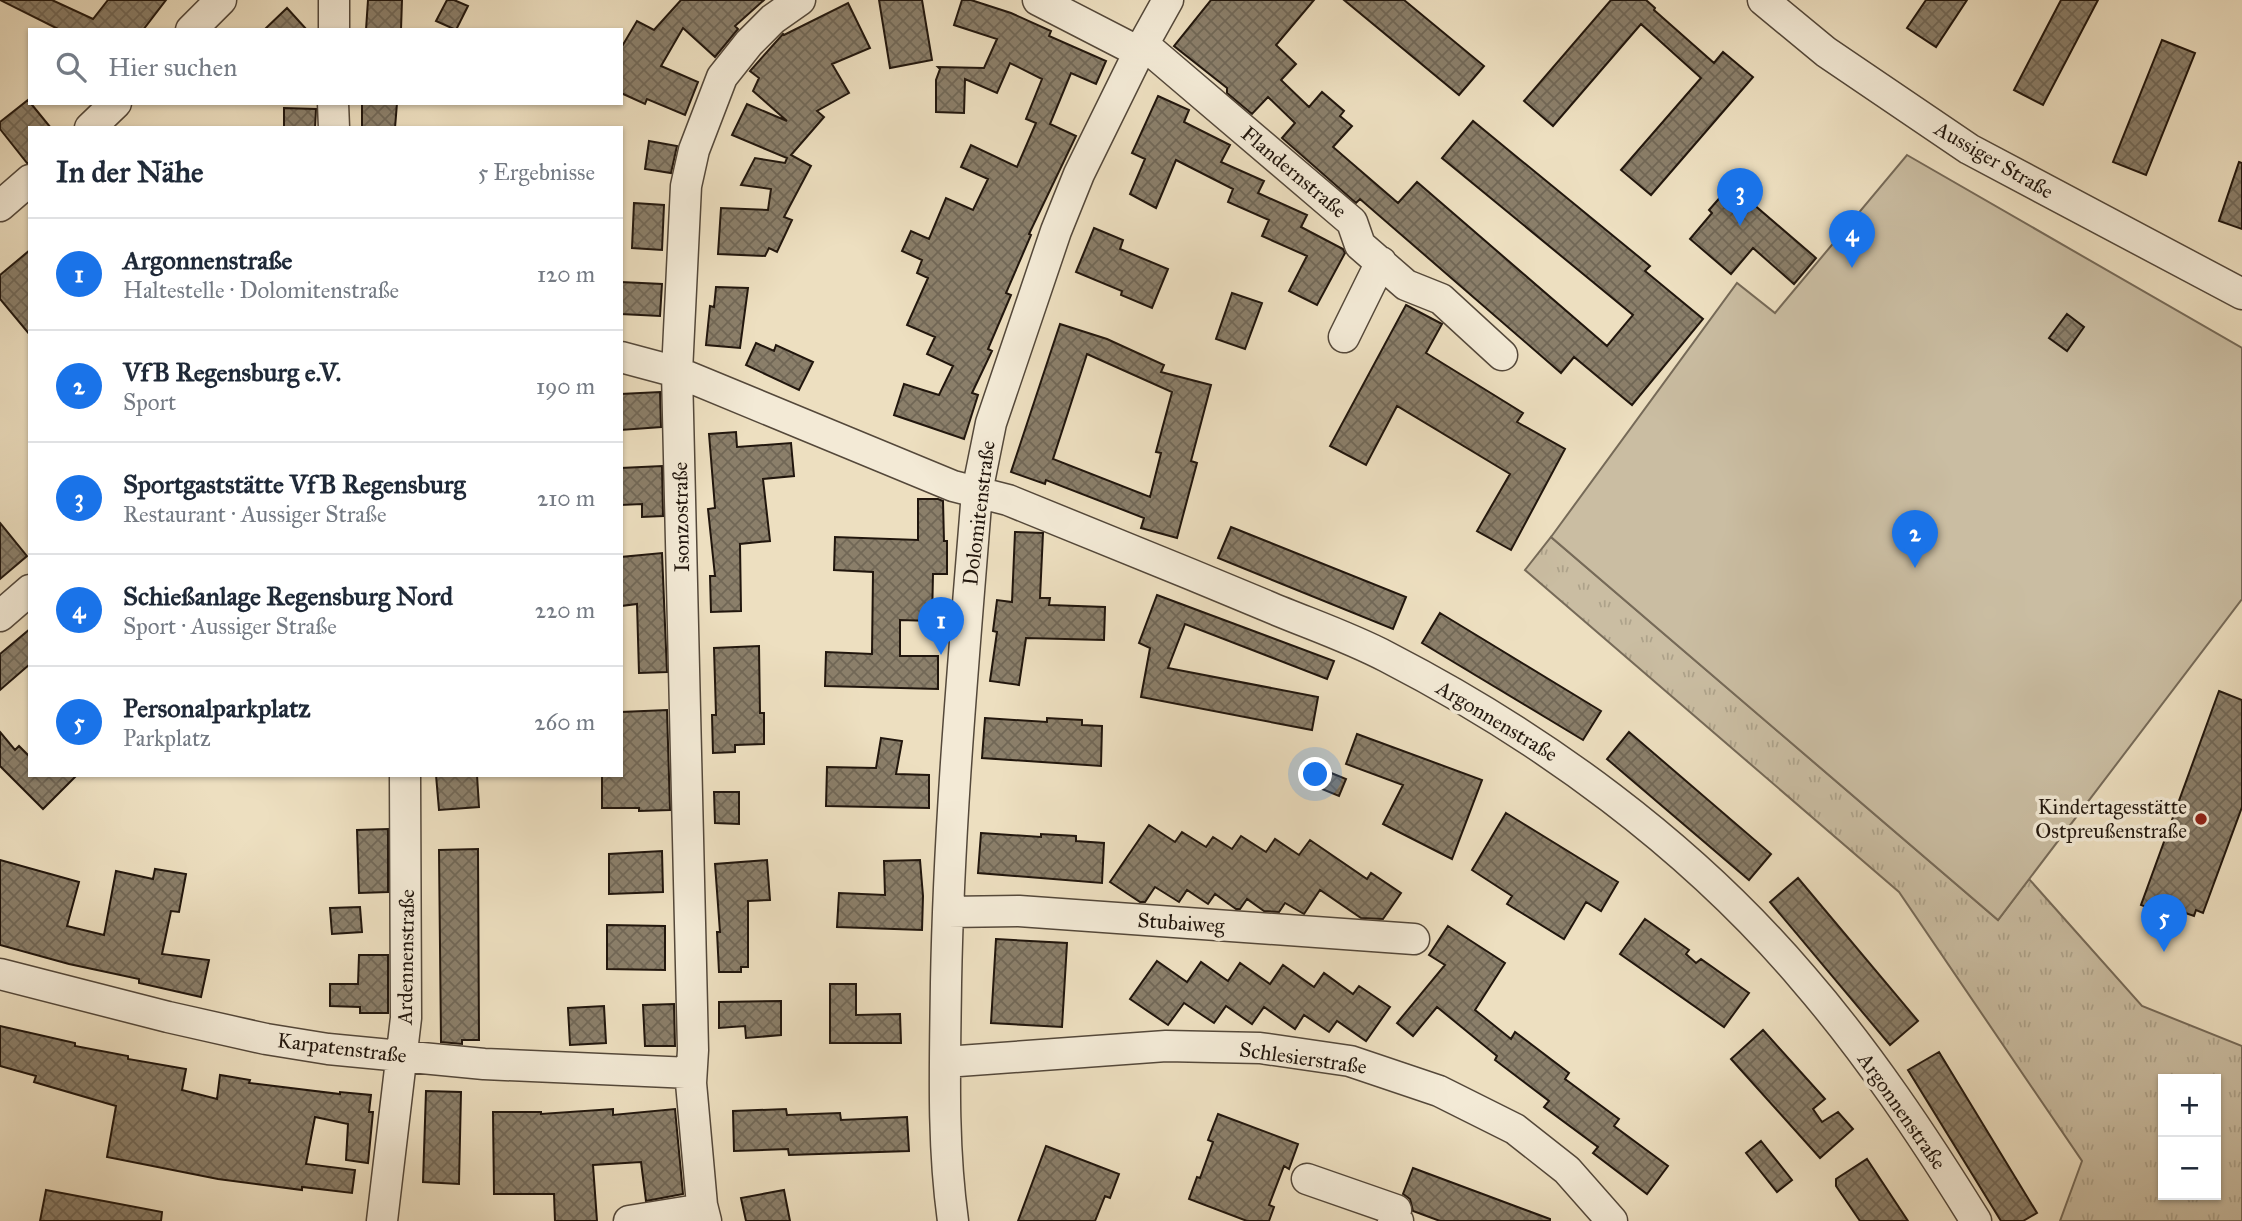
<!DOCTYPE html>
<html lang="de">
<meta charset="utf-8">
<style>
body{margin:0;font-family:"IM FELL Great Primer",serif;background:#f6f6f7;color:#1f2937}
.controls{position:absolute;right:21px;bottom:21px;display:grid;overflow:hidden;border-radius:0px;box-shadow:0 2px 5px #0004}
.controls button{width:63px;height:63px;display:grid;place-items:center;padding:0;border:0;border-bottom:2px solid #e0e1e3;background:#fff;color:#1f2937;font:35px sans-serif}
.you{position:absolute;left:1316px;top:775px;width:24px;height:24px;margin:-18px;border:5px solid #fff;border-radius:50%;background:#1a73e8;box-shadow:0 0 0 10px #1a73e833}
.badge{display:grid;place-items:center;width:46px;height:46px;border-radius:50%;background:#1a73e8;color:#fff;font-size:23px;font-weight:700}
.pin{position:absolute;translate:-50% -58px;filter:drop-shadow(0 2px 4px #0008)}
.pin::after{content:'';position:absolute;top:37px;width:24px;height:21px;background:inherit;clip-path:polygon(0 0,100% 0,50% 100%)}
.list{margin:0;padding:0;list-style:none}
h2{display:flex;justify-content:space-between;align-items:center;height:91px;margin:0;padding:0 28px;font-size:30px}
h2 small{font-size:23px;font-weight:400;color:#747a83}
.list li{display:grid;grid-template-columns:46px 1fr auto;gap:21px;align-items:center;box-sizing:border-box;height:112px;padding:0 28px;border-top:2px solid #e0e1e3}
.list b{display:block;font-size:26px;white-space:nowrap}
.list p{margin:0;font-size:23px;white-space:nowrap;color:#747a83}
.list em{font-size:23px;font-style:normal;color:#747a83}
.icon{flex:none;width:38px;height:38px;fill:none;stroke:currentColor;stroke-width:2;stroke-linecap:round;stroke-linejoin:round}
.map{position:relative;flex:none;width:2242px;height:1221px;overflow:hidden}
.search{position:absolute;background:#fff;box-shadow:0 2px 5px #0004;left:28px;top:28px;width:595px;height:77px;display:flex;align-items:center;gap:18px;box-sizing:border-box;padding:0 24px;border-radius:0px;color:#747a83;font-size:26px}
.panel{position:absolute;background:#fff;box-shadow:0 2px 5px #0004;left:28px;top:126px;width:595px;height:651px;border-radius:0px}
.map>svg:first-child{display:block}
</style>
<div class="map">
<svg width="2242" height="1221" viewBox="0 0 2242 1221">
<defs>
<pattern id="park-tufts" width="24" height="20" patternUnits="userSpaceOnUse" patternTransform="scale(1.75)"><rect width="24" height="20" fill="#cabda2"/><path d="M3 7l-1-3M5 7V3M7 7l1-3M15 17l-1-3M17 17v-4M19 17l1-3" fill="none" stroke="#ada28a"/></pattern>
<pattern id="building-cross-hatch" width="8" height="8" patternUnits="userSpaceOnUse" patternTransform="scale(1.75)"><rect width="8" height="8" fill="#8b7f6a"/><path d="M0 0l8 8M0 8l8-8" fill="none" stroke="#716756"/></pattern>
</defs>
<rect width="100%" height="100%" fill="#eddfc0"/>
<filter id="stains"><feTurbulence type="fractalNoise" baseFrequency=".00286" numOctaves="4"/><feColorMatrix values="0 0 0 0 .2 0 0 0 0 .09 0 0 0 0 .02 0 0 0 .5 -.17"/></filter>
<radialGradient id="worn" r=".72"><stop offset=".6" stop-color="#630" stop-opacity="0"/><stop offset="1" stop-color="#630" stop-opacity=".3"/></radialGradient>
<path fill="url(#park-tufts)" stroke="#766a58" stroke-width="2" fill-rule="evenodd" d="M1551 537 1998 920 2029 879 2142 1006 2242 1046V1221H2060L2082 1161 1899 892 1525 570ZM2163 1079H2216V1195H2163Z"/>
<path fill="#cabda2" stroke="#766a58" stroke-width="2" d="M1907 155 2242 348V599L1998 920 1551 537 1737 283 1775 313Z"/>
<path fill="url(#building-cross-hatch)" stroke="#21160d" stroke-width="2" fill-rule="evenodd" d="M0 0H52L93 19 108 0H166L143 30H60Z
M368 0H402L401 30H366Z
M447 0H454L468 6 456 30 436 21Z
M681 0H764L735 26 738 29 715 57 683 28 661 66 698 82 685 115 647 99 645 104 621 93V48L637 21 654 30Z
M879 0H922L932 60 890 68Z
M962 0H971L1011 13 1051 31 1049 36 1106 61 1096 84 1071 73 1050 124 1076 136 1029 234 1031 235 1006 293 1011 295 988 349 992 351 972 393 978 395 964 439 894 415 904 384 939 395 953 366 927 354 935 337 907 325 928 278 917 273 922 260 902 251 911 231 929 239 946 198 973 210 988 179 961 167 971 145 1017 167 1036 123 1026 119 1042 79 1010 63 997 93 965 79 964 113 936 112V80L940 69 938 67 984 68 997 39 954 25Z
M1211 0H1314L1276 45 1296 64 1281 80 1309 107 1322 92 1344 111 1340 116 1352 126 1333 147 1398 203 1417 182 1607 346 1633 315 1442 158 1473 121 1650 266 1645 271 1703 319 1632 405 1574 357 1561 373 1360 199 1356 203 1282 138 1295 123 1268 97 1252 114 1227 93V88L1174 46Z
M1344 0H1404L1484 66 1459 95Z
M1611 0H1646L1655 8 1654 10 1714 63 1723 52 1753 77 1651 195 1621 170 1701 78 1641 24 1553 126 1524 101Z
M1926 0H1967L1936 47 1907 28Z
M2061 0H2098L2043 105 2014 90Z
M848 3 870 48 832 64 849 93 817 111 824 117 791 155 811 166 784 217 792 220 777 252 769 248 765 256 718 254 721 208 768 210 771 189 741 185 755 158 785 163 787 158 732 135 747 104 787 121 753 91 759 78 750 71 783 34 784 35Z
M287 8 307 30H264Z
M2162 40 2195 53 2146 175 2113 162Z
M1158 96 1189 110 1184 122 1230 145 1221 162 1264 181 1258 193 1307 215 1301 227 1343 249 1345 253 1317 305 1289 291 1307 256 1262 236 1269 220 1228 202 1233 189 1176 160 1156 208 1130 194 1145 159 1132 153Z
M28 100 51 128H30V163H27L0 129V122Z
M362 103H397L395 128H362Z
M284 108 316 109 315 128H284Z
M649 141 677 146 671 173 645 169Z
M2239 162 2242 163V229L2219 221Z
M1731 185 1816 258 1794 284 1753 248 1731 274 1690 239 1712 213 1709 210Z
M634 203 664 205 662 250 632 248Z
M1094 228 1123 240 1120 249 1168 269 1152 308 1121 295 1122 291 1076 272Z
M30 250V335L0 299V275Z
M621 282 662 284 660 316 621 314Z
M716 287 748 288 740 348 706 345 710 306 714 307Z
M1232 293 1262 303 1245 349 1216 339Z
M1406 305 1442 324 1426 353 1523 413 1517 422 1565 449 1511 550 1477 531 1510 474 1397 406 1366 465 1330 446Z
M2067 314 2084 327 2067 351 2049 338Z
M1060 324 1107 339 1164 365 1161 372 1211 385 1191 461 1197 463 1177 538 1141 528 1144 518 1046 480 1045 484 1011 472ZM1087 354 1172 392 1156 452 1161 453 1150 497 1053 459Z
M756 343 774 351 776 345 813 362 799 390 746 365Z
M660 392 661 427 621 430V394Z
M736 432 737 447 791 443 794 476 763 479 770 541 740 544 741 611 711 612 710 576H715L708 509 715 508 709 434Z
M662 466 663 516 642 517V504L621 505V468Z
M918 499H938L943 501 944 541H947V574H933L932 621 900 620V656H938V689L825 686 826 652 872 654 873 572 834 570 835 537 918 540Z
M0 523 27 556 0 579Z
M1231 527 1406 597 1393 629 1218 558Z
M1015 532 1043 533 1040 598H1050L1049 605 1105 607 1104 640 1026 638 1019 685 990 681 997 632 993 631 997 600 1012 602Z
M662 553 667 672 639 673 637 604 621 606V557Z
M1157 595 1334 661 1327 679 1185 624 1168 668 1318 697 1312 730 1141 697 1150 648 1139 643Z
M1440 613 1601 711 1583 740 1422 643Z
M30 629V664L0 690V654Z
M759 646 760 713H764V744L735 745V752L713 753 712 715H716L714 648Z
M2219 691 2242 700V807L2203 913 2196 910 2194 916 2174 909 2172 917 2141 905Z
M667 710 670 810 639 811V808H602V775H621V712Z
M985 718 1047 722V718L1082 720V725L1102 726 1101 766 982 758Z
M0 732 15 750 19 746 30 757V775H77L43 809 0 766Z
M1629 732 1771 854 1749 880 1607 759Z
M1357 734 1482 780 1452 859 1383 824 1403 785 1346 764Z
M881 738 902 741 896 774 929 775V808L826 806 827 767 876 768Z
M1324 770 1346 779 1339 796 1317 787Z
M436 775H477L479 807 439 810Z
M714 792H739V824L715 823Z
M1506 813 1618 882 1601 911 1586 902 1564 939 1507 904 1512 896 1472 870Z
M1149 825 1175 842 1182 832 1206 847 1213 837 1232 849 1241 836 1266 852 1275 839 1299 855 1310 840 1367 879 1371 873 1401 893 1383 919 1361 918 1320 890 1304 914 1285 903 1279 912 1264 911 1247 899 1240 909H1236L1215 894 1208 904 1187 890 1179 902 1155 887 1145 902H1140L1110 882Z
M388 829V892L359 893 357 830Z
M981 833 1041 837V834L1076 836V841L1104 843 1102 883 978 873Z
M478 849 479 1040H462V1044L441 1042 439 850Z
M662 851 663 892 609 894V854Z
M0 860 79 882 67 926 104 935 116 871 153 879 155 869 186 874 179 912 171 911 162 954 209 960 201 997 139 983V979L69 964 0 945Z
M767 860 770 900 748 901V967H741V972H719L717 932H720L715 864Z
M920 860 923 896 922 930 837 927 839 893 885 895 884 861Z
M1798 878 1918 1021 1890 1045 1770 902Z
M360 907 362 932 332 934 330 908Z
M1645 919 1689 950 1686 954 1696 963 1701 959 1749 993 1724 1027 1620 954Z
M607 925 665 926V970L607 969Z
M1448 926 1505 963 1475 1010 1511 1039 1515 1032 1569 1073 1565 1079 1619 1119 1614 1126 1668 1166 1647 1194 1593 1153 1598 1147 1544 1107 1549 1101 1495 1060 1497 1056 1437 1007 1413 1036 1397 1023 1445 965 1429 955Z
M996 939 1067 943 1062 1027 991 1023Z
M359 955H388V1013H360V1007L330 1006V984H358Z
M1157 961 1187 982 1201 962 1228 981 1240 963 1270 984 1283 965 1314 987 1324 973 1353 994 1359 986 1390 1007 1366 1041 1337 1021 1329 1032 1304 1015 1295 1029 1264 1007 1252 1024 1226 1006 1214 1023 1184 1003 1168 1025 1130 999Z
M830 984H856V1015L900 1014 901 1043H830Z
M781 1001V1035L746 1038 745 1026 719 1028V1002Z
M674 1004 675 1046H645L643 1005Z
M604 1006 606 1043 570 1045 568 1008Z
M0 1026 75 1043V1046L128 1056V1059L186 1069 182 1090 217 1099 220 1075 250 1080 249 1083 340 1094V1092L371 1095 369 1112H373L368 1163 346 1160 348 1124 315 1117 306 1164 355 1170 352 1193 302 1187V1190L218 1179 107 1157 116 1106 34 1082 36 1076 0 1066Z
M1763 1030 1825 1099 1813 1109 1822 1122 1838 1112 1853 1129 1820 1158 1731 1059Z
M1939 1052 2037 1213 2023 1221H2001L1908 1070Z
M426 1091 461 1092 459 1184 423 1182Z
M613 1109V1115L675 1109 683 1194 646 1201 641 1162 593 1165 597 1221H555L554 1194H494L493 1112H541V1114Z
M786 1109 787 1115 840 1113 841 1120 907 1117 909 1151 789 1155 788 1149 734 1151 733 1111Z
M1218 1114 1298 1144 1289 1169 1284 1166 1269 1205 1274 1207 1269 1221H1247L1189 1199 1197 1177 1200 1178 1213 1142 1208 1140Z
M1761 1141 1792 1180 1777 1192 1746 1153Z
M1046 1146 1119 1174 1110 1198 1105 1196 1095 1221H1018Z
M1867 1159 1908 1221H1860L1836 1186V1179Z
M1413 1168 1550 1219V1221H1440L1413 1211 1410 1199 1403 1194Z
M46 1190 162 1212 161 1221H40Z
M784 1190 790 1221H746L741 1198Z"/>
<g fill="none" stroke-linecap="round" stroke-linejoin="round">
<defs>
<path id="minor" d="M1038 0 1139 52
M1763 0 1826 52 1969 149 2242 294
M191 30 221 0
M334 30V0
M1143 44 1352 222 1360 245 1406 285 1441 299 1502 355
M333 103 334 128
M90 128 116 103
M0 206 30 180
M1344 337 1381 262
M621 357 677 372 953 486 1008 500C1095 535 1181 570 1267 606 1307 623 1349 637 1387 657 1542 737 1690 845 1803 978 1868 1053 1924 1137 1976 1221
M0 616 30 590
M948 912 1019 911 1414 939
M0 974 168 1017 266 1039 328 1049 484 1064 691 1073
M945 1062 1166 1046 1260 1048 1350 1061 1439 1091 1515 1129 1567 1170 1612 1221
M1307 1179 1396 1210 1393 1219 1398 1221
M382 1221 406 1018 405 775
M629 1221 703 1209
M706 1221 702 1205 691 1083 693 1050 677 372 686 186 694 150 722 77 749 43 773 19 800 0
M953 1221C942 1142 945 1063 946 983 949 819 964 656 977 492L991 423 1056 231 1079 174 1139 52 1168 0"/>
</defs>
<use href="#minor" stroke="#54483a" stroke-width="33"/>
<use href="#minor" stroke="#f3ead6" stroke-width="30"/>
</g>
<circle fill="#8f2418" stroke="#f3ead6" stroke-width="2.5" cx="2201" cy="819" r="7"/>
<g text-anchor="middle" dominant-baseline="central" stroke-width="7" stroke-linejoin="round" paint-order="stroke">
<g font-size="21" fill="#21160d" stroke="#f3ead6">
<text transform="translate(1994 160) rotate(30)">Aussiger Straße</text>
<text transform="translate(1294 172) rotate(40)">Flandernstraße</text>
<text transform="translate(979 513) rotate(-83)">Dolomitenstraße</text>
<text transform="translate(681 517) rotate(-91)">Isonzostraße</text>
<text transform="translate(1497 721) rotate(31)">Argonnenstraße</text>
<text transform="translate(1181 923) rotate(4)">Stubaiweg</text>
<text transform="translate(406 957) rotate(-89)">Ardennenstraße</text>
<text transform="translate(342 1048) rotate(7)">Karpatenstraße</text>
<text transform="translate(1303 1058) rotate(8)">Schlesierstraße</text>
<text transform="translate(1902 1111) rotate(55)">Argonnenstraße</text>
</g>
<g font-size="21" fill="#21160d" stroke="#f3ead6" text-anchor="end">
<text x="2187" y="807">Kindertagesstätte<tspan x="2187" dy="24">Ostpreußenstraße</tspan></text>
</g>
</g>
<rect width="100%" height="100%" filter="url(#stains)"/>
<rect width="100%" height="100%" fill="url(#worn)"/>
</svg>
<div class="controls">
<button>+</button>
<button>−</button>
</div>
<div class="you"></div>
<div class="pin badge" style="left:941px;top:655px">1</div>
<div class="pin badge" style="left:1915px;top:568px">2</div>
<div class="pin badge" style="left:1740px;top:226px">3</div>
<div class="pin badge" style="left:1852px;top:268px">4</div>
<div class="pin badge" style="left:2164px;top:952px">5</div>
<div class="search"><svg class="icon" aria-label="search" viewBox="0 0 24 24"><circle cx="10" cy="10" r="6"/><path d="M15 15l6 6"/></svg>Hier suchen</div>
<section class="panel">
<h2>In der Nähe<small>5 Ergebnisse</small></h2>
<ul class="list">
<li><span class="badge">1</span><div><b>Argonnenstraße</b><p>Haltestelle · Dolomitenstraße</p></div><em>120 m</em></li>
<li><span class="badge">2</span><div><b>VfB Regensburg e.V.</b><p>Sport</p></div><em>190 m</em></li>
<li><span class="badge">3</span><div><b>Sportgaststätte VfB Regensburg</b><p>Restaurant · Aussiger Straße</p></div><em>210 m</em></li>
<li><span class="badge">4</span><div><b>Schießanlage Regensburg Nord</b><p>Sport · Aussiger Straße</p></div><em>220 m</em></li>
<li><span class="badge">5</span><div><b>Personalparkplatz</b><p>Parkplatz</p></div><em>260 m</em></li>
</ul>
</section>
</div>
